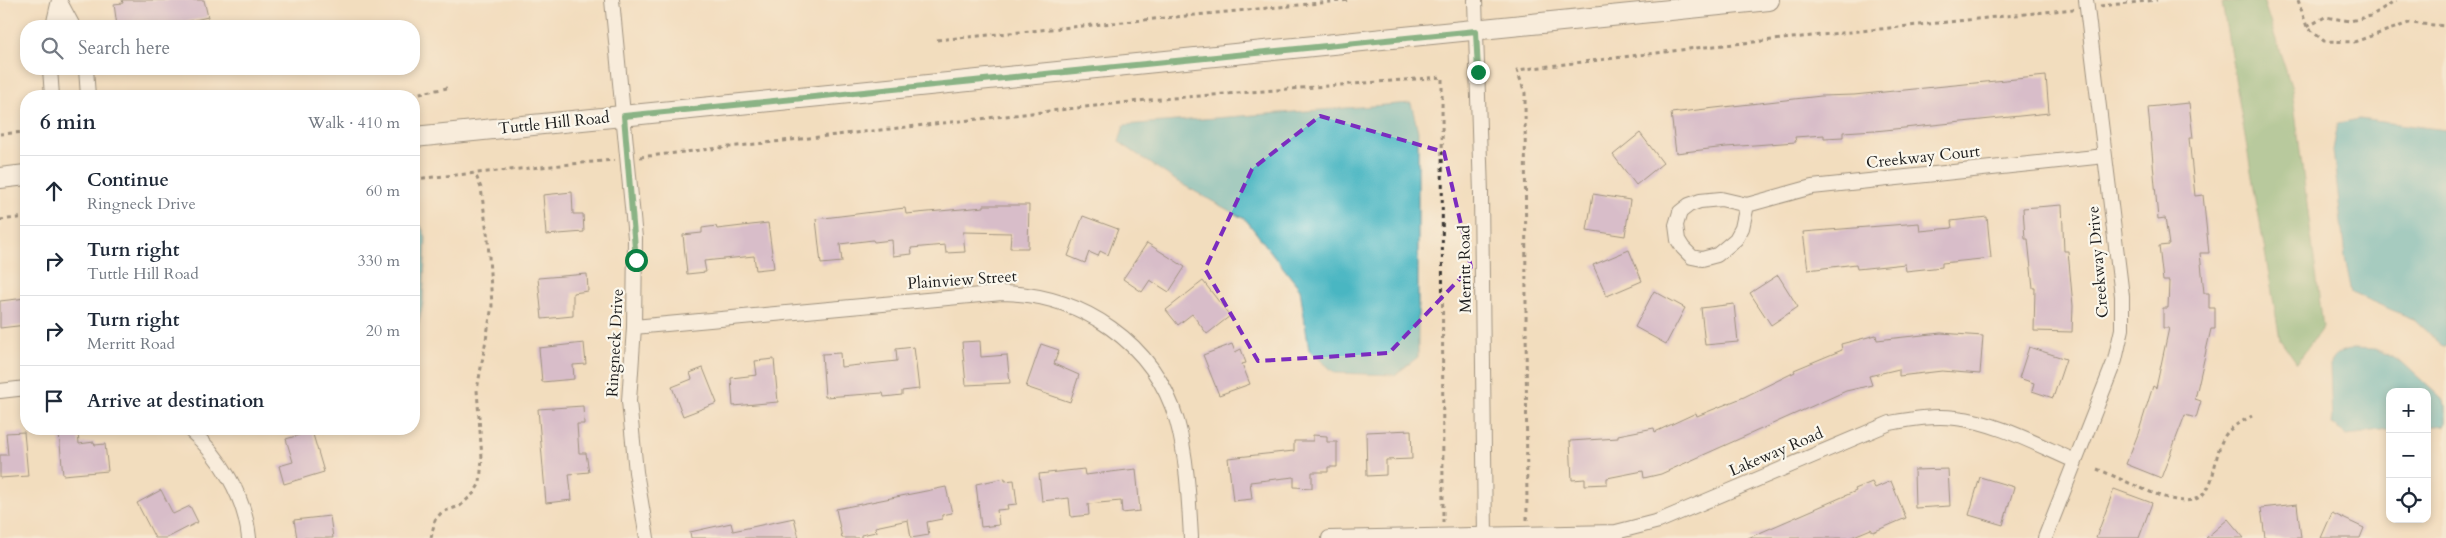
<!DOCTYPE html>
<meta charset="utf-8">
<style>
body{margin:0;font-family:Cardo,serif;background:#f6f6f7;color:#1f2937}
.controls{position:absolute;right:15px;bottom:15px;display:grid;overflow:hidden;border-radius:10px;box-shadow:0 2px 8px #0003}
.controls button{width:45px;height:45px;display:grid;place-items:center;padding:0;border:0;border-bottom:1px solid #e0e1e3;background:#fff;color:#1f2937;font:25px sans-serif}
.stop{position:absolute;width:15px;height:15px;margin:-11px;border:4px solid #0b8043;border-radius:50%;background:#fff}
.stop.end{background:#0b8043;border-color:#fff;box-shadow:0 1px 5px #0008}
.list{margin:0;padding:0;list-style:none}
h2{display:flex;justify-content:space-between;align-items:center;height:65px;margin:0;padding:0 20px;font-size:21px}
h2 small{font-size:16px;font-weight:400;color:#747a83}
.list li{display:grid;grid-template-columns:32px 1fr auto;gap:15px;align-items:center;box-sizing:border-box;height:70px;padding:0 20px;border-top:1px solid #e0e1e3}
.list b{display:block;font-size:19px;white-space:nowrap}
.list p{margin:0;font-size:16px;white-space:nowrap;color:#747a83}
.list em{font-size:16px;font-style:normal;color:#747a83}
.icon{flex:none;width:28px;height:28px;fill:none;stroke:currentColor;stroke-width:2;stroke-linecap:round;stroke-linejoin:round}
.map{position:relative;flex:none;width:2446px;height:538px;overflow:hidden}
.search{position:absolute;background:#fff;box-shadow:0 2px 8px #0003;left:20px;top:20px;width:400px;height:55px;display:flex;align-items:center;gap:12px;box-sizing:border-box;padding:0 18px;border-radius:20px;color:#747a83;font-size:19px}
.panel{position:absolute;background:#fff;box-shadow:0 2px 8px #0003;left:20px;top:90px;width:400px;height:345px;border-radius:20px}
.map>svg:first-child{display:block}
</style>
<div class="map">
<svg width="2446" height="538" viewBox="0 0 2446 538">
<rect width="100%" height="100%" fill="#fbf7ec"/>
<filter id="ink" filterUnits="userSpaceOnUse"><feTurbulence type="fractalNoise" baseFrequency=".02" numOctaves="2"/><feDisplacementMap in="SourceGraphic" scale="10" xChannelSelector="R" yChannelSelector="G"/><feConvolveMatrix kernelMatrix="1 2 1 2 8 2 1 2 1" color-interpolation-filters="sRGB"/></filter>
<filter id="wash" filterUnits="userSpaceOnUse"><feTurbulence type="fractalNoise" baseFrequency=".0096" numOctaves="4" result="noise"/><feDisplacementMap in="SourceGraphic" scale="20" xChannelSelector="R" yChannelSelector="G"/><feGaussianBlur stdDeviation="1.12" result="paint"/><feColorMatrix in="noise" values="0 0 0 0 0 0 0 0 0 0 0 0 0 0 0 0 0 1.4 0 .05"/><feComposite in="paint" operator="in"/></filter>
<g filter="url(#wash)">
<rect width="100%" height="100%" fill="#f2ddbe"/>
<path fill="#72b274" stroke="#476748" d="M2263 0 2292 89 2323 327 2297 363 2280 339 2222 3Z"/>
<path fill="#48b6c2" stroke="#32696f" d="M1411 103 1418 131V357L1395 375 1335 373 1309 350 1300 289 1246 220 1178 182 1119 142 1124 125Z
M2359 119 2446 130V347H2443L2413 319 2352 293 2345 258 2333 150 2338 123Z
M414 210 426 237 423 303 414 346Z
M2353 348 2376 349 2402 362 2442 399 2446 406V425L2427 427V392H2390V430L2347 435 2332 425 2330 365 2335 355Z"/>
<g id="blocks">
<path fill="#b897d8" d="M122 0H204L208 17 168 26H117L114 4 123 3Z
M2046 76 2049 113 1875 131V130L1843 132V137L1824 138V135L1795 137 1796 142 1726 147 1676 153 1671 113 1821 96 1854 95Z
M2189 103 2193 138H2189L2195 196 2203 195 2209 253H2200L2204 293H2209V308H2215V329H2211L2195 399 2201 401 2196 418 2185 415 2161 478 2126 464 2138 434 2153 386 2156 388 2169 328H2163V308H2168L2169 281H2163L2159 246 2169 245 2165 218 2158 219 2148 107Z
M1640 133 1663 163 1636 185 1613 155Z
M572 192 573 214H583L584 232 546 235 543 195Z
M1593 194 1630 200 1625 236 1587 230Z
M984 205H1029L1028 248H1010L1011 233 963 232 965 252 946 253 945 245 911 248 912 254 893 256 892 240 874 242 873 240 840 244 842 262 821 264 816 219 905 208 906 214 984 207Z
M2062 205 2064 251H2068L2073 306 2072 332 2034 331 2035 288H2033L2028 239H2025L2023 208Z
M1083 216 1118 229 1108 255 1100 251 1098 256 1089 252 1085 263 1068 256Z
M1987 217 1991 258 1942 263V267L1906 271 1905 264 1857 269 1856 264 1808 270 1803 232 1919 223 1920 231 1952 228 1951 221Z
M768 223 774 268 756 270 754 256 704 261 706 272 687 274 683 235 702 233V228L716 226 717 229Z
M1147 243 1185 267 1169 292 1150 280 1142 292 1123 279Z
M1629 250 1642 281 1607 296 1593 265Z
M587 274 588 291 573 293V316L542 319 538 278Z
M1778 275 1798 307 1771 325 1750 293Z
M1203 281 1230 316 1207 334 1192 314 1178 325 1166 310Z
M1654 291 1685 308 1666 344 1635 327Z
M26 298V325L0 328V301Z
M1734 304 1738 342 1705 345 1701 308Z
M1941 333 1983 336 1980 374 1942 371 1899 376V369L1869 376 1872 385 1846 391 1661 474 1644 478 1643 471 1607 478V484L1585 485V479L1572 480 1570 441 1618 438V435L1654 428 1655 432 1696 413 1697 416 1744 397 1795 372 1794 370 1842 350 1841 344 1876 335 1877 340Z
M980 341 981 357 1007 355 1010 383 966 385 962 342Z
M584 343 586 364 573 365 574 379 542 382 539 348Z
M1041 344 1059 350 1054 364 1079 375 1070 402 1026 387Z
M1232 344 1235 352 1241 349 1246 363 1242 364 1250 384 1219 395 1203 355Z
M914 347 919 389 902 391V395L884 397 883 393 825 397 822 354 840 353 841 367 897 361 896 349Z
M2029 347 2066 359 2053 398 2032 391 2034 383 2019 378Z
M774 359 778 402 733 406 731 378 757 375 755 361Z
M703 368 717 403 683 416 672 387 692 379 690 373Z
M583 406 584 424H577L579 453H586L589 472 569 474 572 500 546 503 538 409Z
M1411 430 1412 459 1386 460V475L1367 476 1366 432Z
M312 431 324 472 284 484 279 466 293 462 286 439Z
M24 432 28 476 0 478V455H8L6 433Z
M78 432 79 444 94 442 95 445 105 444 108 471 63 475 59 434Z
M1313 435 1327 436V442H1337V467H1328V472H1312V488L1294 487V477L1250 482 1252 499 1233 501 1228 458 1294 451V441H1313Z
M1084 469 1085 475 1136 469 1140 511 1122 513 1121 501 1088 504 1089 515 1071 517 1069 498 1042 501 1039 474Z
M1948 469 1950 506 1915 508 1914 470Z
M1980 477 2014 487 2003 525 1969 515Z
M1005 478V481L1014 480 1017 504 1007 505 1008 509 997 510 999 525 981 527 976 484Z
M1891 481 1906 518 1873 532 1871 529 1849 538H1748L1856 491 1855 489 1872 482 1875 488Z
M946 487 952 513 942 515V519L927 522 929 535 911 538 908 520 875 527 876 532 861 535V538H842L836 509Z
M2114 489 2152 503 2139 538H2096Z
M161 490 173 514 190 506 198 522 167 538H155L137 503Z
M2297 504 2301 538H2265L2261 508Z
M2332 513 2364 528 2360 538H2321Z
M330 516 333 538H297L294 520Z
M794 518 799 538H691L690 532 731 523 733 531Z
M2228 519 2244 538H2206Z"/>
</g>
</g>
<g filter="url(#ink)">
<use href="#blocks" fill-opacity="0" stroke="#3c3934" stroke-width="1"/>
<g fill="none" stroke-linecap="round" stroke-linejoin="round">
<defs>
<path id="minor" d="M59 0 73 26
M612 0 635 238 634 327 629 401 636 472 647 538
M1475 0 1481 194 1485 538
M53 26 59 0
M50 69 52 96
M86 69 88 96
M1747 205 1742 228 1736 239 1717 255 1702 259 1692 257 1683 248 1678 240 1676 225 1680 212 1689 205 1700 201 1721 199 1747 205 1812 187 2105 156
M634 327 1002 293C1082 295 1154 342 1177 421 1187 456 1189 501 1191 538
M0 391 26 388
M189 429C220 456 245 496 249 538
M1329 538 1616 532 1659 521 1890 423C1912 419 1934 415 1956 418 1996 422 2038 445 2075 461
M2045 538 2115 360 2122 329V296L2086 0"/>
<path id="secondary" d="M414 137 1769 0
M0 178 26 175"/>
</defs>
<use href="#minor" stroke="#3c3934" stroke-width="16"/>
<use href="#secondary" stroke="#3c3934" stroke-width="22"/>
<path stroke="#3c3934" stroke-width="3" stroke-dasharray="4 4" stroke-linecap="butt" d="M2298 0 2307 27 2324 41 2354 42 2409 23 2446 26
M2100 6 2157 0
M2307 27 2325 17 2350 21 2371 16 2396 0
M937 40 1351 0
M404 96 447 88
M0 134 26 132
M640 157 1148 100 1442 77 1443 522
M414 179 614 160
M0 220 26 217
M2097 469C2118 477 2156 497 2176 500 2219 507 2210 464 2223 439 2229 427 2241 422 2252 416
M1527 520 1525 93 1517 70 1705 47 2074 9
M431 538 435 520 442 512 460 506 474 493 480 483 482 458 477 390 492 306 488 240 481 188 475 173"/>
<use href="#minor" stroke="#fff" stroke-width="14"/>
<use href="#secondary" stroke="#fff" stroke-width="20"/>
</g>
</g>
<g fill="none" stroke-linecap="round" stroke-linejoin="round" filter="url(#ink)">
<path stroke="#0b8043" stroke-width="6" d="M636 260 624 116 1476 31 1478 72"/>
</g>
<path d="M0 0H2446V538H0ZM1320 116 1444 152 1471 267 1389 353 1258 361 1205 269 1252 169Z" fill="#f2ddbe" fill-opacity=".55" fill-rule="evenodd"/>
<path fill="none" stroke="#7b2cbf" stroke-width="4" stroke-dasharray="10 6" stroke-linejoin="round" d="M1320 116 1444 152 1471 267 1389 353 1258 361 1205 269 1252 169Z"/>
<g text-anchor="middle" dominant-baseline="central" stroke-width="4.5" stroke-linejoin="round" paint-order="stroke">
<g font-size="16" fill="#1c1c1c" stroke="#fbf7ec">
<text transform="translate(554 123) rotate(-6)">Tuttle Hill Road</text>
<text transform="translate(1923 157) rotate(-6)">Creekway Court</text>
<text transform="translate(2098 262) rotate(-95)">Creekway Drive</text>
<text transform="translate(1465 269) rotate(-91)">Merritt Road</text>
<text transform="translate(962 280) rotate(-4)">Plainview Street</text>
<text transform="translate(615 343) rotate(-87)">Ringneck Drive</text>
<text transform="translate(1776 452) rotate(-23)">Lakeway Road</text>
</g>
</g>
</svg>
<div class="controls">
<button>+</button>
<button>−</button>
<button><svg class="icon" aria-label="locate" viewBox="0 0 24 24"><circle cx="12" cy="12" r="6"/><path d="M12 2v4M12 18v4M2 12h4M18 12h4"/></svg></button>
</div>
<div class="stop" style="left:636px;top:260px"></div>
<div class="stop end" style="left:1478px;top:72px"></div>
<div class="search"><svg class="icon" aria-label="search" viewBox="0 0 24 24"><circle cx="10" cy="10" r="6"/><path d="M15 15l6 6"/></svg>Search here</div>
<section class="panel">
<h2>6 min<small>Walk · 410 m</small></h2>
<ul class="list">
<li><svg class="icon" aria-label="ahead" viewBox="0 0 24 24"><path d="M12 20V5M6 11l6-6 6 6"/></svg><div><b>Continue</b><p>Ringneck Drive</p></div><em>60 m</em></li>
<li><svg class="icon" aria-label="right" viewBox="0 0 24 24"><path d="M7 20v-9h11M14 6l5 5-5 5"/></svg><div><b>Turn right</b><p>Tuttle Hill Road</p></div><em>330 m</em></li>
<li><svg class="icon" aria-label="right" viewBox="0 0 24 24"><path d="M7 20v-9h11M14 6l5 5-5 5"/></svg><div><b>Turn right</b><p>Merritt Road</p></div><em>20 m</em></li>
<li><svg class="icon" aria-label="arrive" viewBox="0 0 24 24"><path d="M6 21V4h12l-3 4 3 4H6"/></svg><div><b>Arrive at destination</b></div></li>
</ul>
</section>
</div>
